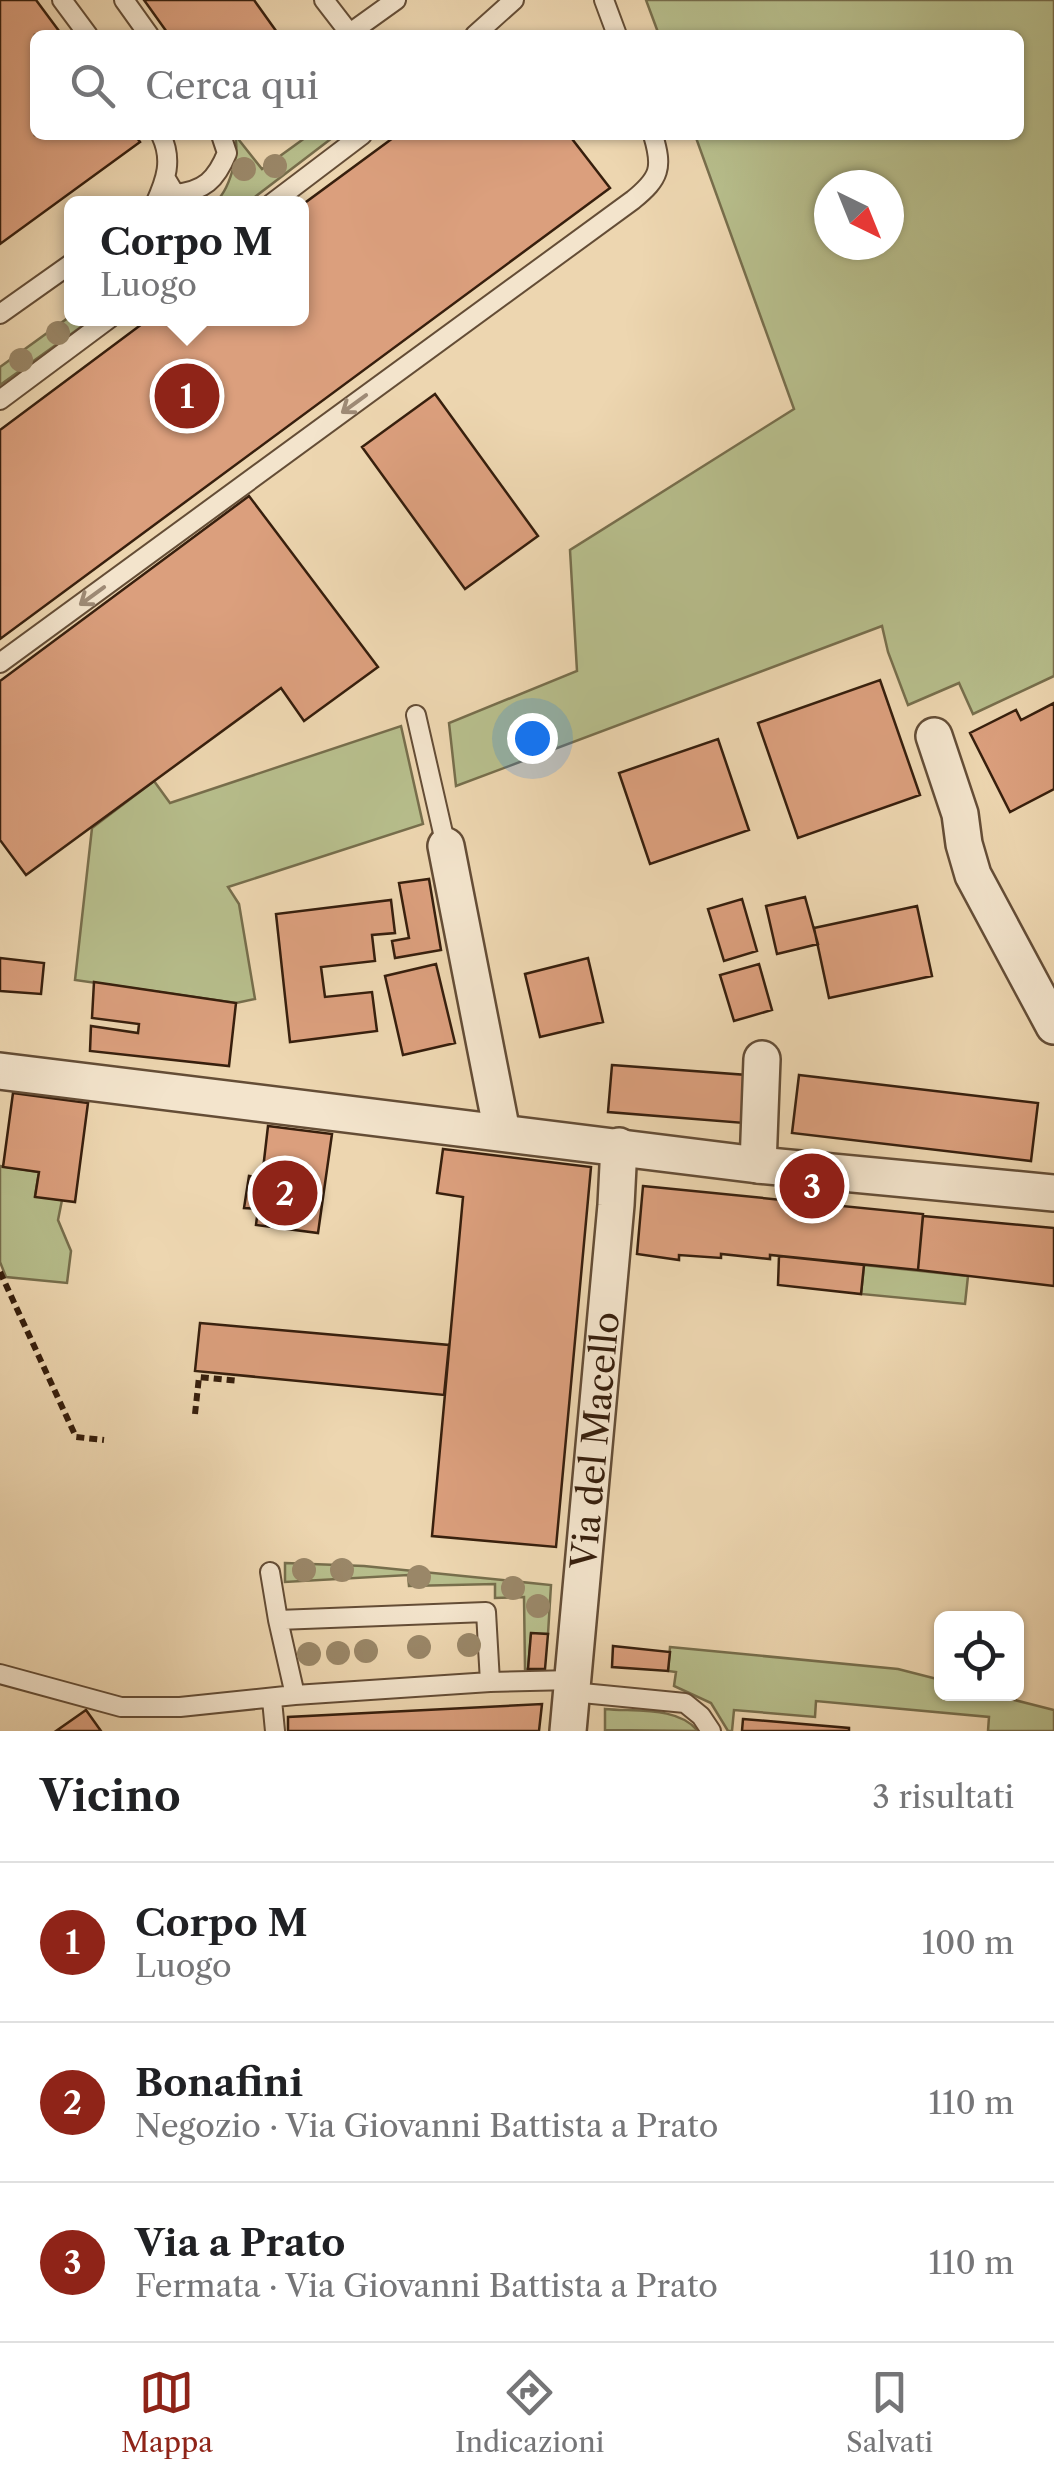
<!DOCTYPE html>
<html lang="it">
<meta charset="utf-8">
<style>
body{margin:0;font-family:"Libre Caslon Text",serif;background:#f6f6f6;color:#202124}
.controls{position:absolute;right:30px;bottom:30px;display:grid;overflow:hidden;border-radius:15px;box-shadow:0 2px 8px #0004}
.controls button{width:90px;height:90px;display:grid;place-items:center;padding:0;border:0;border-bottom:2px solid #e0e0e0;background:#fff;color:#202124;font:50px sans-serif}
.compass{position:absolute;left:814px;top:170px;width:90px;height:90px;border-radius:50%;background:#fff;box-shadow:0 2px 8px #0004;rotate:137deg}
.you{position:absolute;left:532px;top:738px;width:35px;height:35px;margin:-25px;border:8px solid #fff;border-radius:50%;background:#1a73e8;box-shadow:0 0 0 15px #1a73e833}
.badge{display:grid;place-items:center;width:65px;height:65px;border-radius:50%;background:#8f2418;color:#fff;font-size:32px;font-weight:700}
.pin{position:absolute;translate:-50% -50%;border:5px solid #fff;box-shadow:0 2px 10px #0006}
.popup{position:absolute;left:64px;top:196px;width:245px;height:130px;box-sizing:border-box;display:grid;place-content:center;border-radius:15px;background:#fff;filter:drop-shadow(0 2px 8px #0005);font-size:32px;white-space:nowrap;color:#757577}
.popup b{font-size:38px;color:#202124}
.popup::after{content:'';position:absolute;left:50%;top:100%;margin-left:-20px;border:20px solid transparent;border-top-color:#fff}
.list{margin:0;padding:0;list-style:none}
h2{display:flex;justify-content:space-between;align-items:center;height:130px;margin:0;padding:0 40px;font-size:42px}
h2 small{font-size:32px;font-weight:400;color:#757577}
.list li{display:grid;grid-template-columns:65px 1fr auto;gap:30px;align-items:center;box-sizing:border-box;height:160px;padding:0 40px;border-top:2px solid #e0e0e0}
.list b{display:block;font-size:38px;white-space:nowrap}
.list p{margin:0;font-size:32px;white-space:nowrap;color:#757577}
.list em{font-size:32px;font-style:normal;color:#757577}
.icon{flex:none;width:55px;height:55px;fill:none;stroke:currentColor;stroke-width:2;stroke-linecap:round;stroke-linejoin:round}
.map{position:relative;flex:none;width:1054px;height:1731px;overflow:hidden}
.search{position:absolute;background:#fff;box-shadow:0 2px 8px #0004;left:30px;right:30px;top:30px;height:110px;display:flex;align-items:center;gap:25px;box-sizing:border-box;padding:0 35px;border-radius:15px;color:#757577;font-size:38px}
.sheet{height:610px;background:#fff}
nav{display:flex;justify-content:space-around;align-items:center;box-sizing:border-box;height:140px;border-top:2px solid #e0e0e0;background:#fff;font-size:28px;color:#757577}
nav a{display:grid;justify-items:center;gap:5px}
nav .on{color:#8f2418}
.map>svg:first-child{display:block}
</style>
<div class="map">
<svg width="1054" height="1731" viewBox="0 0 1054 1731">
<rect width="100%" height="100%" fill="#edd6b0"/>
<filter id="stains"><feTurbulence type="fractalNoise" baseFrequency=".002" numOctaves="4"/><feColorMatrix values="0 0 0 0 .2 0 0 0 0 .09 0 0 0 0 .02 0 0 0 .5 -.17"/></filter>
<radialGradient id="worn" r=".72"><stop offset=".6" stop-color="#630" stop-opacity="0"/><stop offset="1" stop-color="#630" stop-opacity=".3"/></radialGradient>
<path fill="#b7be8c" stroke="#776e4c" stroke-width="2.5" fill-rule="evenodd" d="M646 0H1054V676L973 714 959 683 908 705 888 652 882 626 456 786 449 723 577 671 570 550 794 409 695 135H1019V35H659ZM829 185H889V245H829Z
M235 135 262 169 309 135H336L247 203H214C229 192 240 154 235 135Z
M72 315V318L92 319 0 385V367Z
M401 726 423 824 228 887 239 904 255 999 236 1003 75 980 92 828 154 781 170 803Z
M0 1166 39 1172 35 1196 62 1200 58 1220 71 1251 67 1283 6 1277 0 1262Z
M864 1265 968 1276 965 1304 861 1294Z
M285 1563 364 1566 551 1585 548 1634H531L528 1669H525L524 1597 495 1598V1584L409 1586 408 1575 285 1582Z
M670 1647 898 1669 941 1680 942 1694H991L1054 1710V1731H988L989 1717 816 1701 815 1717 734 1710 732 1731H728L711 1703 674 1686 676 1672 668 1671Z
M605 1709C635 1712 678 1706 698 1731L605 1730Z"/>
<path fill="#db9f7d" stroke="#371f0d" stroke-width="2.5" d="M0 0H36L62 35H35V135H135L140 142 0 244Z
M144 0H254L279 35H169Z
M397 135H569L610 188 0 639V430L150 318H302V205Z
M435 394 538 536 465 589 362 447Z
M249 496 378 667 304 721 281 688 26 875 0 840V681Z
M880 680 920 795 798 838 758 723Z
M1054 703V789L1010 812 970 733 1016 710 1021 720Z
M718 739 749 830 650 864 619 773Z
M429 879 441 950 395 958 392 941 409 938 399 883Z
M805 897 818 944 777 954 766 906Z
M742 899 757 951 724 961 708 909Z
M391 900 395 933 372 935 375 961 321 967 325 997 372 992 377 1031 290 1042 276 914Z
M917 906 932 976 829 998 814 928Z
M0 958 44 963 41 994 0 991Z
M588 958 603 1022 540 1037 525 974Z
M436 964 455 1043 403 1055 385 976Z
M759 964 772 1010 734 1021 720 975Z
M94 982 236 1003 229 1066 90 1051 91 1026 138 1033 139 1024 92 1018Z
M612 1065 747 1075 744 1123 608 1112Z
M799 1075 1038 1103 1031 1161 792 1133Z
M13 1093 88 1103 75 1202 35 1197 39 1172 3 1167Z
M268 1126 332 1134 318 1233 256 1225 258 1209 244 1208 249 1176 262 1178Z
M443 1149 591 1167 556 1547 432 1536 463 1197 437 1193Z
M643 1186 923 1214 918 1270 770 1255V1259L721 1254V1258L679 1255V1260L637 1254Z
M923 1216 1054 1228V1286L918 1270Z
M779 1256 864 1265 861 1294 778 1285Z
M200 1323 449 1345 444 1395 195 1371Z
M531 1633 548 1634 545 1669H528Z
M613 1646 670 1652 668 1671 612 1667Z
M542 1704 539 1731H288V1717Z
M86 1710 101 1731H56Z
M743 1719 849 1728V1731H742Z"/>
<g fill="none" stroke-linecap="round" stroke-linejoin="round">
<defs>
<path id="service" d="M62 0 88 35
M124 0 149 35
M324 0 351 35
M604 0 617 35
M350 33 396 0
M475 35 514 0
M166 179 175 194C204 191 216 180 227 153L221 135
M155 204C166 180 173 160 161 135
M271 204 362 135
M0 314 72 263
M0 400 110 318
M0 663 633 200C660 178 663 168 653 135
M416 715 446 846
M270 1572 278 1620
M0 1674 121 1707H180L295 1695
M490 1682 295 1695 278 1620 486 1612 490 1682 573 1680
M572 1692 685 1703 701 1716 711 1731
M272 1700 275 1731"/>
<g id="minor">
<path d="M934 736 960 814 964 844 973 875 1054 1026"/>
<path d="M446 846 502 1132"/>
<path d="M0 1071 758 1165 1054 1193"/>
<path d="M758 1165 762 1059"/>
<path id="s1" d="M568 1731 616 1205 619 1146"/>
</g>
</defs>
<use href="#service" stroke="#644d36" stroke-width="22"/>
<use href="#minor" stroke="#644d36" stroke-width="40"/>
<path stroke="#371f0d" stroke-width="6" stroke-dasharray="8 5" stroke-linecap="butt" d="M0 1272 76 1437 104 1440
M195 1414 199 1377 239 1381"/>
<use href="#service" stroke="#f3e4cc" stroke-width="18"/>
<use href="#minor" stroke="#f3e4cc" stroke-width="35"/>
</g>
<g fill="#9a8768">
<circle cx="275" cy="166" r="12"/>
<circle cx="244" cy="169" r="12"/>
<circle cx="58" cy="333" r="12"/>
<circle cx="21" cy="360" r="12"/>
<circle cx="304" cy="1570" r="12"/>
<circle cx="342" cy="1570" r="12"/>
<circle cx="419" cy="1577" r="12"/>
<circle cx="513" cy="1588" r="12"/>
<circle cx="538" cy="1606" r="12"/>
<circle cx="469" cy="1645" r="12"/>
<circle cx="419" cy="1647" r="12"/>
<circle cx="366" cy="1651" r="12"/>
<circle cx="338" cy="1653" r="12"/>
<circle cx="309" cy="1654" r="12"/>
</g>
<defs><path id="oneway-shaft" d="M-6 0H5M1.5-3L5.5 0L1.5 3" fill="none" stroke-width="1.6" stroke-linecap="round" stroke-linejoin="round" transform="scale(2.5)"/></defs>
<g stroke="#9e8b76">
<use href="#oneway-shaft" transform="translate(354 404) rotate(144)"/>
<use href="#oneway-shaft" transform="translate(92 596) rotate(144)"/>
</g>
<g text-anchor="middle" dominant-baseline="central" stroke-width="9" stroke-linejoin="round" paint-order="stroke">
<g font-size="35" fill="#371f0d" stroke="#f3e4cc">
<text stroke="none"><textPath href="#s1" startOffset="292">Via del Macello</textPath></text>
</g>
</g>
<rect width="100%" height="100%" filter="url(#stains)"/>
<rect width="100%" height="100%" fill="url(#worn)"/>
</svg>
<div class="controls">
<button><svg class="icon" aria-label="locate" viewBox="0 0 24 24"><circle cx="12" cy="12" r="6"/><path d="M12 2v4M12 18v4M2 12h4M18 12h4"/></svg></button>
</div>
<svg class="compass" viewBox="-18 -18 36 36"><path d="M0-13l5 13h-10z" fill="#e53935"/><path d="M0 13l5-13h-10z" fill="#757577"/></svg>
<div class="you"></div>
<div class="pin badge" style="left:187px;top:396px">1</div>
<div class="popup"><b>Corpo M</b>Luogo</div>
<div class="pin badge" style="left:285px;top:1193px">2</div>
<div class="pin badge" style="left:812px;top:1186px">3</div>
<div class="search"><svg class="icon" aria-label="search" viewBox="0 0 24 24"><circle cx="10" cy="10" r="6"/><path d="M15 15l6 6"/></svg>Cerca qui</div>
</div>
<section class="sheet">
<h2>Vicino<small>3 risultati</small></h2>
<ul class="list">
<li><span class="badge">1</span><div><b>Corpo M</b><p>Luogo</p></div><em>100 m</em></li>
<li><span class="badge">2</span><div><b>Bonafini</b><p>Negozio · Via Giovanni Battista a Prato</p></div><em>110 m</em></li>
<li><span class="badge">3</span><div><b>Via a Prato</b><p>Fermata · Via Giovanni Battista a Prato</p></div><em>110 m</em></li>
</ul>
</section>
<nav>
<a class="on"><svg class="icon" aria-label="map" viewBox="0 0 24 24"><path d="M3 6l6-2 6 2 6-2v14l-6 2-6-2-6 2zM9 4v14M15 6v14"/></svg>Mappa</a>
<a><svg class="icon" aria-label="directions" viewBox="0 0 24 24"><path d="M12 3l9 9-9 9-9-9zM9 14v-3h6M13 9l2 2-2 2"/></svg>Indicazioni</a>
<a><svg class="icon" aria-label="saved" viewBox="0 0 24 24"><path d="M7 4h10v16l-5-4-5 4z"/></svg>Salvati</a>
</nav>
